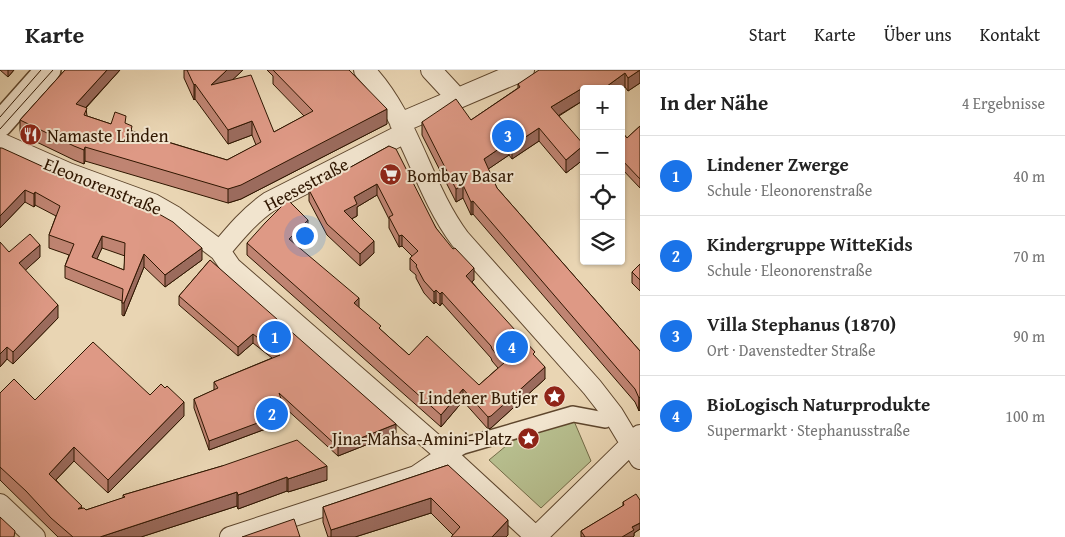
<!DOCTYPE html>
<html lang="de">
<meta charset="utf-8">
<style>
body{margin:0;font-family:"Gentium Book Plus",serif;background:#f2f2f2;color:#222}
.controls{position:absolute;right:15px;top:15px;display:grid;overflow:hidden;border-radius:5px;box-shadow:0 1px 4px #0004}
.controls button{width:45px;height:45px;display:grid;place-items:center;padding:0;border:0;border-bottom:1px solid #e0e0e0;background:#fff;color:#222;font:25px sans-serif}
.you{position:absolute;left:304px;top:165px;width:18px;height:18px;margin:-12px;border:4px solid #fff;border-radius:50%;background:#1a73e8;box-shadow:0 0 0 8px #1a73e833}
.badge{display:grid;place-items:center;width:32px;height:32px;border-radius:50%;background:#1a73e8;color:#fff;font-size:16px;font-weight:700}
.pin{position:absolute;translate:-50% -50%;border:2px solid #fff;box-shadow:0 1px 5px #0006}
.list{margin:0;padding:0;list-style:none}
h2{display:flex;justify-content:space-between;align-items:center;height:65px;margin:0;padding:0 20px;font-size:21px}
h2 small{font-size:16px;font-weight:400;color:#767676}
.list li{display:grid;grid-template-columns:32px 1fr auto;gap:15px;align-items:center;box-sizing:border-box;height:80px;padding:0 20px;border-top:1px solid #e0e0e0}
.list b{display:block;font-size:19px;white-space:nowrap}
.list p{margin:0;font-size:16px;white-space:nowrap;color:#767676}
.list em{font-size:16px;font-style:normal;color:#767676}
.icon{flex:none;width:28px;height:28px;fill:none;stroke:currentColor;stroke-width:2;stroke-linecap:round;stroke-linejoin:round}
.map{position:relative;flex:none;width:640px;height:467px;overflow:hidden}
header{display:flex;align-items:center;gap:30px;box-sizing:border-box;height:70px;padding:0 25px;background:#fff;border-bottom:1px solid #e0e0e0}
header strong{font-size:24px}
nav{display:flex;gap:28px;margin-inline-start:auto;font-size:18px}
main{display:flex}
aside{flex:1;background:#fff}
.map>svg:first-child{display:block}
</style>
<header>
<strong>Karte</strong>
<nav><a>Start</a><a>Karte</a><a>Über uns</a><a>Kontakt</a></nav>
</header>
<main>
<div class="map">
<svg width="640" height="467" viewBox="0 0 640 467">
<rect width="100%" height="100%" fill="#e9d5b3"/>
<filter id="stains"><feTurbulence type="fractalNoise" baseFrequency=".004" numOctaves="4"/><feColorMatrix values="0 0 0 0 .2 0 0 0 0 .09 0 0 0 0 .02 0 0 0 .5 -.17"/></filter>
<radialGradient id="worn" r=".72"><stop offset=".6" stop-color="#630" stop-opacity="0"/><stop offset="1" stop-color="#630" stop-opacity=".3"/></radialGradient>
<path fill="#b6bd8d" stroke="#726a46" d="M574 351 591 391 541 438 489 390 512 371Z"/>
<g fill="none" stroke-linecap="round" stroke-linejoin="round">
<defs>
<path id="pedestrian" d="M447 385 463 376 573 344 605 350 613 344"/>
<path id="minor" d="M364 0C410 47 421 117 460 169L592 317 613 344 640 389
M431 0 457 28
M400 53 524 0
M0 73 68 103 153 134 174 146 220 181 231 197 447 385 536 467
M220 181C235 163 250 145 269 132L405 63
M0 434 35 467
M230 467 416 406 447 385
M536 467 640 365"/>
<path id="tertiary" d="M0 54 48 0"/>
</defs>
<use href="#pedestrian" stroke="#5e462d" stroke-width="18"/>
<use href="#minor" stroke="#5e462d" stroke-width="22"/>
<use href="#tertiary" stroke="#5e462d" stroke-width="28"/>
<use href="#pedestrian" stroke="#f1e4ce" stroke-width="15"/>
<use href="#minor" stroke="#f1e4ce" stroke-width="20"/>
<use href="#tertiary" stroke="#f1e4ce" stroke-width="25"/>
<path stroke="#2f1600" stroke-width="1" d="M0 47 41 0
M0 59 53 0"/>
</g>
<path fill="#bf8472" stroke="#2f1600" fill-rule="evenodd" d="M0 0H14L8 7Z
M65 0H120L86 38 87 46 111 54H126L132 61 227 90 256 75 252 65 228 74 195 29 194 30 184 8V0H243L232 10 274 62 304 46 273 14V6L267 0H349L387 54 241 129 228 133 85 91 84 94 74 90 20 64V50Z
M640 0V13L628 21 625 17 621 19H584V30L559 46 584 89 566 103 539 71 512 89 509 85 488 99 497 118 640 281 639 341 635 332 473 144 471 145 463 128 456 132 422 65V52L471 50 518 18V14Z
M640 56V118L621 98V61L627 68Z
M389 76 436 158 474 210 472 212 535 287 545 309 491 358 488 359 463 331 441 357 247 185V173L308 161 295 174 359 237 381 260 409 285 479 315 498 298 492 291 491 288 442 233 440 236 436 232 434 234 424 223 416 208V205L410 200V188L412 186 402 176 399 177 389 158V149L377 125 357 137V146L351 149 374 183 360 196 327 165 309 131V120Z
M0 78 57 106 202 190 165 217 144 197 124 246 122 245V231L65 208V196L69 185 49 178V165L56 146 35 135 34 137 25 132 0 158ZM102 178 125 186 124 200 96 189Z
M9 182 40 187 25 200 58 248 13 294 7 289 0 297Z
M210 190 396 363 338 386 283 336V344L271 357 209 380 194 338V329L214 320V312L272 288 253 273 238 286 179 235V226Z
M640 194V221L632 213V202Z
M0 323 35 330 150 325 184 346 108 423 74 391 56 410 82 438 86 440 123 428V425L222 396 327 410 288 422 287 421 238 439 237 436 141 467H58L0 410Z
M448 395 508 465 506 467H451L453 465 431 443 355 467H328L323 452V437Z
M640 430V459L634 463V466L633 467H581V461L623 436V432Z"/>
<path fill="#9b6b5d" stroke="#2f1600" d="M8 0H14L8 7Z
M107 0H120L76 48V34Z
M227 0H243L211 30V15Z
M640 0V13L628 21V8Z
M625 3V17L621 19H603Z
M195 14V29L194 30V15Z
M586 16V19H584V30L551 50V37Z
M387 39V54L241 129 228 133V119Z
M252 51V65L228 74V60Z
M539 58V71L512 89V76Z
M509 72V85L484 102V89Z
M584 75V89L566 103V90Z
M85 77V91L84 94V80Z
M377 114V125L357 137V146L344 153V141L354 127Z
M463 115V128L456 132V119Z
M25 120V132L0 158V146Z
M35 122V135L34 137V124Z
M473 131V144L471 145V132Z
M308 150V161L289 181V169Z
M402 165V176L399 177V166Z
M102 166V178L92 200V187Z
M374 171V183L360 196V184Z
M40 175V187L19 206V193Z
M202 178V190L165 217V205Z
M144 184V197L124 246V233Z
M474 198V210L466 217V206Z
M436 220V232L434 234V222Z
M442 222V233L440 236V224Z
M359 228V240L354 233Z
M58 235V248L13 294V282Z
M253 264V273L238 286V277Z
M7 277V289L0 297V284Z
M545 297V309L491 358 488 359V347Z
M463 319V331L441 357V345Z
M640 327V340L639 341V328Z
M184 332V346L108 423V410Z
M283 335V344L271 357 209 380V371Z
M396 354V363L338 386V377Z
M74 377V391L49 417V404Z
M327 396V410L288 422V409Z
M287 407V421L238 439V425Z
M237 422V436L141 467H100Z
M431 428V443L355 467H331V460Z
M508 450V465L506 467H492Z
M640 453V459L634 463V466L633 467H622L632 457Z"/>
<path fill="#de9985" stroke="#2f1600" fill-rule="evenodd" d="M65 0H107L76 34 87 38 84 45 111 54 115 42 126 46 125 53 132 56 131 61 227 90 261 72 252 51 228 60 195 14 194 15 187 0H227L211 15 251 5 274 62 313 41 273 0H349L387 39 241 115 228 119 85 77 84 80 74 76 20 50Z
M539 0H640L628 8 625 3 603 19H588L586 16 551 37 584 75 566 90 539 58 512 76 509 72 484 89 497 118 640 281V327L639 328 635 319 473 131 471 132 463 115 456 119 422 52 456 29 471 50 520 17 518 14Z
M640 56V109L621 89V61L627 68Z
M389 76 396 79 436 158 453 179 455 178 474 198 466 206 535 282 533 284 545 297 491 346 488 347 463 319 441 345 247 173 265 153 288 130 308 150 289 169 359 228 354 233 381 256 379 258 409 285 427 266 479 315 504 293 492 279 491 276 442 222 440 224 436 220 434 222 424 211 416 196 417 195 410 188 418 181 402 165 399 166 389 147 393 145 377 114 354 127 357 134 344 141 374 171 360 184 327 154 309 120Z
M0 78H2L57 103 56 105 152 140 173 152 202 178 165 205 144 184 124 233H122L123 219 65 196 74 174 49 165 60 136 35 122 34 124 25 120 0 146ZM102 166 125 173 124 200 92 187Z
M30 164 40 175 19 193 58 235 13 282 7 277 0 284V172L9 182Z
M210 190 396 354 338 377 279 323 283 335 271 348 209 371 194 329 218 318 214 312 280 285 253 264 238 277 179 226Z
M640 194V210L632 202Z
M93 272 150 325 161 314 165 318 167 316 184 332 108 410 74 377 49 404 82 436 78 439 84 438 86 440 125 427 123 425 222 396 297 370 327 396 288 409 287 407 238 425 237 422 100 467H73L51 448 26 421 0 397V323L14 309 35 330Z
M448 395 508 450 492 467H451L460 457 431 428 331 460 323 437Z
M636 424 640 430V453L632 457 634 460 622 467H585L581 461 624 435 623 432Z
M0 447 15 461 14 467H0Z
M294 449 300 467H242Z"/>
<defs>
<symbol id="restaurant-disc" viewBox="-11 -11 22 22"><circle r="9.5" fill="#8f2418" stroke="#f1e4ce"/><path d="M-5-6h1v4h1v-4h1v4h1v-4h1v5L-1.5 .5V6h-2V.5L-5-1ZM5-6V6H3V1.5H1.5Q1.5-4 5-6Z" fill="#fff"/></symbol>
<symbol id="supermarket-disc" viewBox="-11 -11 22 22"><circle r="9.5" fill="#8f2418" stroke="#f1e4ce"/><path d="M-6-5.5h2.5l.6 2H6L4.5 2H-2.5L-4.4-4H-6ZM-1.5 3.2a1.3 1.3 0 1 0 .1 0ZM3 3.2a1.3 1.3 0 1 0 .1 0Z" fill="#fff"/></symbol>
<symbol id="sight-disc" viewBox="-11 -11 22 22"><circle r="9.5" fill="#8f2418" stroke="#f1e4ce"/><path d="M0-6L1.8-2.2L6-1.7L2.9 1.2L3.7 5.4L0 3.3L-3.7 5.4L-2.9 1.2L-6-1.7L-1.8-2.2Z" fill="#fff"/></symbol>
</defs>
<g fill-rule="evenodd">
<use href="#restaurant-disc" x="18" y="52" width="25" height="25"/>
<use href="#supermarket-disc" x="378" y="92" width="25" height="25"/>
<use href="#sight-disc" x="542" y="314" width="25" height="25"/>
<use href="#sight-disc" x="516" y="356" width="25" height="25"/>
</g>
<g text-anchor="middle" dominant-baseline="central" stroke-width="4" stroke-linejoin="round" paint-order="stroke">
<g font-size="18" fill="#2f1600" stroke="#f1e4ce" text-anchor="start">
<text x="47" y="65">Namaste Linden</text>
<text x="407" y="105">Bombay Basar</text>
<text x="538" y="327" text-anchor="end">Lindener Butjer</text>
<text x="512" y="368" text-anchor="end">Jina-Mahsa-Amini-Platz</text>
</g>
<g font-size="18" fill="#2f1600" stroke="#f1e4ce">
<text transform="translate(306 114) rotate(-28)">Heesestraße</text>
<text transform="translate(103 116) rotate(22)">Eleonorenstraße</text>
</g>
</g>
<rect width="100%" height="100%" filter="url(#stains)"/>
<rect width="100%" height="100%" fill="url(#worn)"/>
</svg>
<div class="controls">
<button>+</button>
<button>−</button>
<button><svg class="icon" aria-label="locate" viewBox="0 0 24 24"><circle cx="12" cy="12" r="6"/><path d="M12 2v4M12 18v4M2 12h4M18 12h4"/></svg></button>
<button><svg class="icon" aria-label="layers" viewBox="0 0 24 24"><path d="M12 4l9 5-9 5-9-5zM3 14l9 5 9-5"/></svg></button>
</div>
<div class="you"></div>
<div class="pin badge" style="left:275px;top:267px">1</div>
<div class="pin badge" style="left:272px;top:344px">2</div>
<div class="pin badge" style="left:508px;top:66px">3</div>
<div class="pin badge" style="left:512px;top:277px">4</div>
</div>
<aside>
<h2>In der Nähe<small>4 Ergebnisse</small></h2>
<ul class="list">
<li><span class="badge">1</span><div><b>Lindener Zwerge</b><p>Schule · Eleonorenstraße</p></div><em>40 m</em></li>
<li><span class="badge">2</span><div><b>Kindergruppe WitteKids</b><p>Schule · Eleonorenstraße</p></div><em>70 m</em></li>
<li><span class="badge">3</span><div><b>Villa Stephanus (1870)</b><p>Ort · Davenstedter Straße</p></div><em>90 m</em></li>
<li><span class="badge">4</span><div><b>BioLogisch Naturprodukte</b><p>Supermarkt · Stephanusstraße</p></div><em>100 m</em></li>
</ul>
</aside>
</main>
